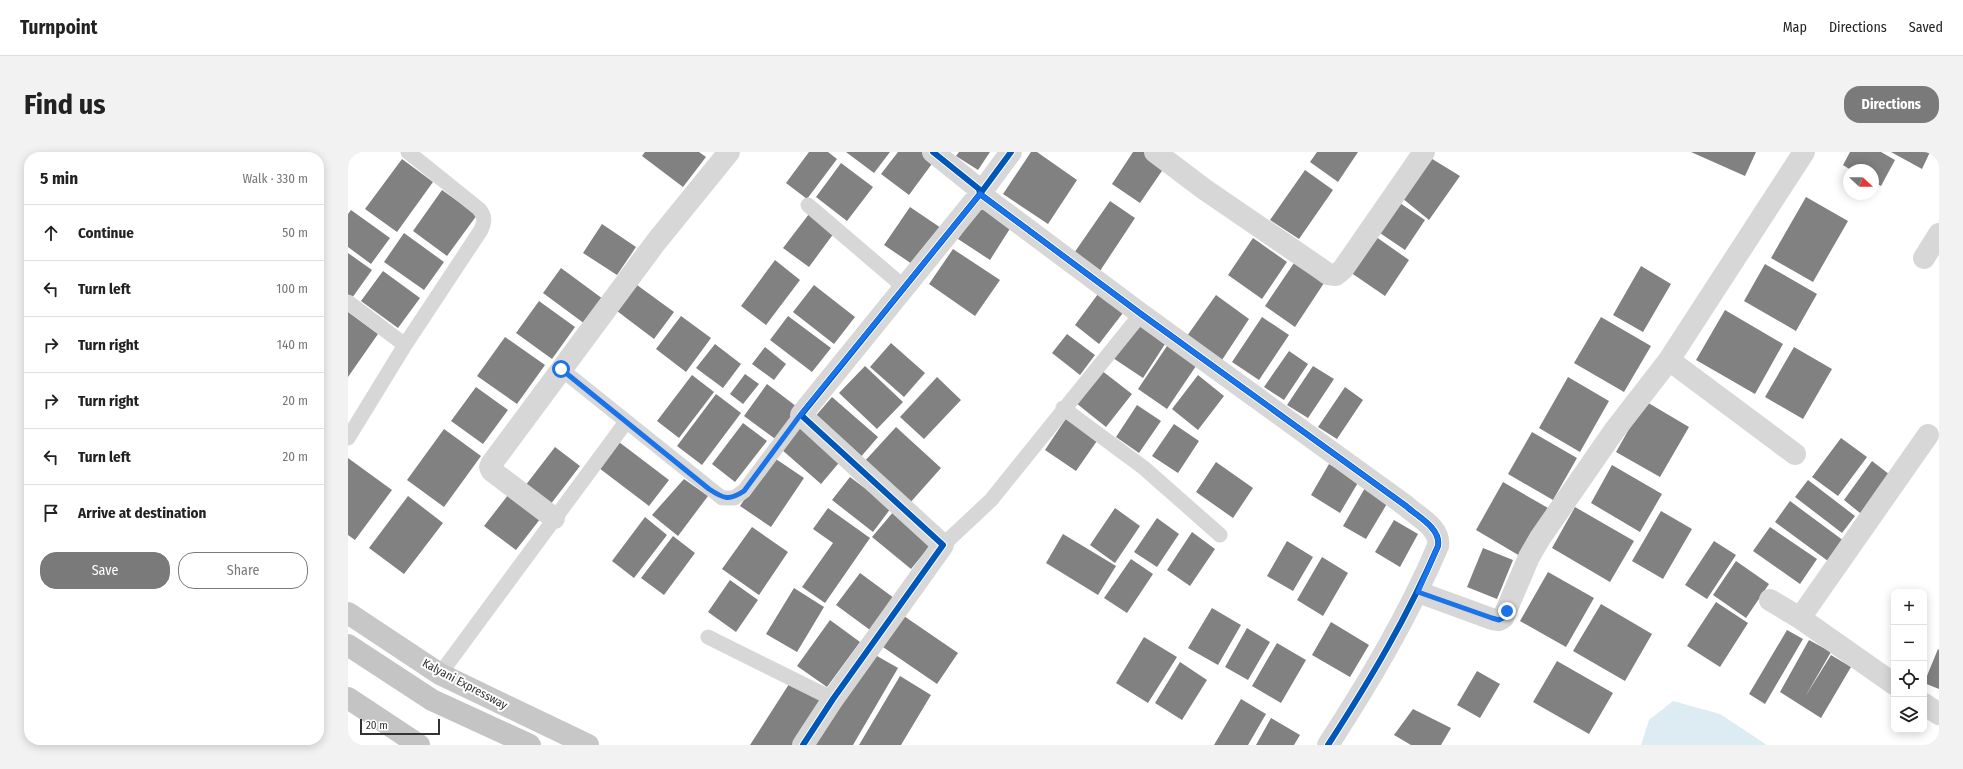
<!DOCTYPE html>
<meta charset="utf-8">
<style>
body{margin:0;font-family:"Fira Sans Condensed",sans-serif;background:#f2f2f2;color:#222}
.controls{position:absolute;right:12px;bottom:12px;display:grid;overflow:hidden;border-radius:8px;box-shadow:0 2px 10px #0003}
.controls button{width:36px;height:36px;display:grid;place-items:center;padding:0;border:0;border-bottom:1px solid #e0e0e0;background:#fff;color:#222;font:20px sans-serif}
.compass{position:absolute;left:1495px;top:12px;width:36px;height:36px;border-radius:50%;background:#fff;box-shadow:0 2px 10px #0003;rotate:112deg}
.scale{position:absolute;left:12px;bottom:10px;width:80px;box-sizing:border-box;padding-left:4px;border:2px solid #333;border-top:0;font-size:11px;line-height:14px;white-space:nowrap;color:#333;-webkit-text-stroke:3px #fff;paint-order:stroke}
.stop{position:absolute;width:12px;height:12px;margin:-9px;border:3px solid #1a73e8;border-radius:50%;background:#fff}
.stop.end{background:#1a73e8;border-color:#fff;box-shadow:0 1px 4px #0008}
.list{margin:0;padding:0;list-style:none}
h2{display:flex;justify-content:space-between;align-items:center;height:52px;margin:0;padding:0 16px;font-size:17px}
h2 small{font-size:13px;font-weight:400;color:#767676}
.list li{display:grid;grid-template-columns:26px 1fr auto;gap:12px;align-items:center;box-sizing:border-box;height:56px;padding:0 16px;border-top:1px solid #e0e0e0}
.list b{display:block;font-size:15px;white-space:nowrap}
.list em{font-size:13px;font-style:normal;color:#767676}
.actions{display:flex;gap:8px;padding:12px 16px}
.actions a{flex:1;padding:9px 0;border:1px solid #7a7a7a;border-radius:16px;text-align:center;font-size:14px;color:#7a7a7a}
.actions .main{background:#7a7a7a;color:#fff}
.icon{flex:none;width:22px;height:22px;fill:none;stroke:currentColor;stroke-width:2;stroke-linecap:round;stroke-linejoin:round}
.map{position:relative;flex:none;width:1591px;height:593px;overflow:hidden;border-radius:16px}
header{display:flex;align-items:center;gap:24px;box-sizing:border-box;height:56px;padding:0 20px;background:#fff;border-bottom:1px solid #e0e0e0}
header strong{font-size:19px}
nav{display:flex;gap:22px;margin-inline-start:auto;font-size:14px}
.intro{display:flex;align-items:center;justify-content:space-between;box-sizing:border-box;height:96px;padding:0 24px}
h1{margin:0;font-size:28px}
.button{padding:10px 18px;border-radius:16px;background:#7a7a7a;color:#fff;font-size:14px;font-weight:700}
main{display:flex;gap:24px;padding:0 24px}
aside{flex:1;background:#fff;border-radius:16px;box-shadow:0 2px 10px #0003}
.map>svg:first-child{display:block}
</style>
<header>
<strong>Turnpoint</strong>
<nav><a>Map</a><a>Directions</a><a>Saved</a></nav>
</header>
<div class="intro"><h1>Find us</h1><a class="button">Directions</a></div>
<main>
<aside>
<h2>5 min<small>Walk · 330 m</small></h2>
<ul class="list">
<li><svg class="icon" aria-label="ahead" viewBox="0 0 24 24"><path d="M12 20V5M6 11l6-6 6 6"/></svg><div><b>Continue</b></div><em>50 m</em></li>
<li><svg class="icon" aria-label="left" viewBox="0 0 24 24"><path d="M17 20v-9H6M10 6l-5 5 5 5"/></svg><div><b>Turn left</b></div><em>100 m</em></li>
<li><svg class="icon" aria-label="right" viewBox="0 0 24 24"><path d="M7 20v-9h11M14 6l5 5-5 5"/></svg><div><b>Turn right</b></div><em>140 m</em></li>
<li><svg class="icon" aria-label="right" viewBox="0 0 24 24"><path d="M7 20v-9h11M14 6l5 5-5 5"/></svg><div><b>Turn right</b></div><em>20 m</em></li>
<li><svg class="icon" aria-label="left" viewBox="0 0 24 24"><path d="M17 20v-9H6M10 6l-5 5 5 5"/></svg><div><b>Turn left</b></div><em>20 m</em></li>
<li><svg class="icon" aria-label="arrive" viewBox="0 0 24 24"><path d="M6 21V4h12l-3 4 3 4H6"/></svg><div><b>Arrive at destination</b></div></li>
</ul>
<div class="actions"><a class="main">Save</a><a>Share</a></div>
</aside>
<div class="map">
<svg width="1591" height="593" viewBox="0 0 1591 593">
<rect width="100%" height="100%" fill="#fff"/>
<path fill="#ddebf3" d="M1325 549 1372 562 1419 593H1293L1301 568Z"/>
<path fill="#818181" d="M297 0H351L358 5 335 35 294 4Z
M461 0H480L489 7 459 47 438 31Z
M498 0H542L526 21Z
M550 0H574L586 9 561 43 533 22Z
M611 0H642L630 18 608 4Z
M683 0H689L729 28 700 72 655 42Z
M785 0H799L818 13 792 51 764 32Z
M969 0H1010L990 30 962 10Z
M1343 0H1408L1397 24Z
M1502 0H1533L1547 8 1533 34 1525 30V18H1503L1495 13Z
M1543 0H1582L1574 17Z
M1081 5 1112 24 1081 68 1054 46Z
M54 7 85 30 49 80 17 57Z
M493 11 525 35 499 69 468 45Z
M957 18 985 38 951 87 922 68Z
M94 38 129 63 99 104 65 79Z
M1458 45 1500 69 1465 130 1423 106Z
M762 49 787 66 750 122 724 104Z
M1049 49 1077 68 1057 98 1029 79Z
M633 54 663 75 642 108 610 87Z
M562 55 593 76 567 114 536 93Z
M3 58 42 86 23 112 0 95V62Z
M461 62 486 81 461 115 435 96Z
M254 72 288 95 269 123 235 101Z
M56 81 96 110 76 138 36 110Z
M1024 82 1061 108 1037 144 999 118Z
M905 86 939 110 914 147 880 123Z
M605 97 652 128 627 164 581 132Z
M0 101 24 118 4 146 0 143Z
M427 108 452 128 418 173 393 154Z
M946 111 976 131 947 175 917 154Z
M1417 112 1469 142 1448 179 1396 149Z
M1293 114 1323 132 1295 180 1265 163Z
M213 116 255 147 237 172 195 141Z
M35 119 72 146 50 176 13 149Z
M289 133 326 160 306 187 269 159Z
M466 133 507 165 486 192 445 160Z
M753 138 778 157 751 192 727 173Z
M868 143 901 167 874 208 839 184Z
M191 149 227 175 204 207 168 181Z
M1377 158 1435 192 1407 242 1348 208Z
M0 160 30 182 0 225Z
M333 164 363 186 338 220 308 197Z
M440 164 483 196 464 220 422 188Z
M914 165 941 183 911 228 884 210Z
M1253 165 1303 194 1276 240 1226 211Z
M789 169 819 189 795 226 765 206Z
M719 182 747 203 732 223 704 201Z
M157 185 197 213 169 252 129 224Z
M543 191 577 221 556 245 522 215Z
M821 191 850 211 819 257 790 237Z
M367 192 393 212 375 236 348 216Z
M417 195 438 212 426 228 404 212Z
M1446 195 1484 217 1455 267 1417 245Z
M941 199 960 212 936 248 916 235Z
M517 214 555 250 529 277 491 241Z
M965 214 986 227 960 266 939 253Z
M753 218 784 242 758 275 728 251Z
M397 222 411 232 395 252 382 242Z
M344 223 366 240 331 286 309 269Z
M850 223 876 244 850 278 824 257Z
M589 225 613 248 576 287 552 265Z
M1220 225 1261 249 1232 300 1191 276Z
M419 232 453 258 430 289 396 264Z
M128 235 160 258 135 292 103 269Z
M997 235 1015 248 989 287 970 275Z
M368 242 393 261 354 313 329 294Z
M484 245 530 285 511 307 465 267Z
M1297 249 1341 275 1312 325 1268 300Z
M789 253 813 269 791 301 768 285Z
M719 265 751 286 728 319 697 298Z
M395 271 419 289 387 330 364 312Z
M454 272 495 306 473 332 433 297Z
M826 272 851 289 830 321 804 304Z
M548 275 593 316 561 352 515 311Z
M96 277 133 304 96 355 59 328Z
M1184 280 1229 306 1205 348 1160 322Z
M1493 286 1519 305 1490 344 1464 325Z
M271 290 321 328 301 354 251 316Z
M207 295 232 314 202 353 177 334Z
M425 305 456 326 423 375 392 354Z
M0 306 44 338 7 388 0 383Z
M1524 309 1546 326 1517 365 1496 348Z
M868 310 905 336 885 366 848 340Z
M981 312 1011 329 992 361 963 343Z
M1264 313 1314 342 1292 380 1243 351Z
M502 325 543 356 525 380 484 348Z
M336 327 360 344 330 384 304 363Z
M1460 328 1507 364 1494 381 1447 345Z
M1155 330 1200 356 1172 404 1128 378Z
M1017 336 1040 350 1018 387 995 374Z
M164 338 196 362 168 398 136 374Z
M60 344 95 371 56 422 21 396Z
M1442 349 1496 389 1480 409 1427 370Z
M1227 355 1286 389 1262 430 1204 396Z
M480 356 522 386 477 451 454 435 485 391 465 377Z
M767 356 792 374 767 411 742 393Z
M546 359 585 390 563 417 524 385Z
M1313 359 1344 377 1315 427 1284 409Z
M297 365 319 383 286 426 264 409Z
M809 366 831 382 809 415 786 400Z
M1046 368 1070 382 1052 415 1027 400Z
M404 375 440 400 411 443 374 417Z
M1422 375 1469 407 1452 432 1405 399Z
M844 380 867 397 842 434 819 418Z
M715 382 768 414 750 443 698 411Z
M325 384 347 401 316 443 293 426Z
M939 389 965 405 945 439 919 424Z
M1366 389 1388 403 1359 447 1337 433Z
M1135 396 1165 408 1149 447 1119 435Z
M974 405 1000 421 975 464 949 448Z
M783 407 805 422 779 461 756 446Z
M1388 409 1421 432 1398 466 1365 443Z
M1200 420 1246 446 1218 495 1172 469Z
M512 421 546 446 522 478 488 453Z
M382 428 410 448 388 480 360 460Z
M446 436 476 455 449 500 418 482Z
M1368 450 1400 471 1372 515 1339 494Z
M1253 452 1304 482 1277 529 1225 499Z
M864 456 893 473 870 513 840 496Z
M553 462 610 501 589 532 532 493Z
M482 468 512 490 479 535 449 514Z
M983 470 1021 493 1002 525 964 503Z
M899 476 922 490 900 528 877 515Z
M1439 478 1455 487 1417 552 1401 542Z
M796 485 829 505 800 551 768 531Z
M1461 488 1483 500 1457 545 1483 503 1503 515 1473 566 1432 540Z
M929 491 958 508 933 551 904 534Z
M1590 497 1591 498V537L1576 531Z
M522 500 550 516 505 593H467Z
M1209 509 1265 541 1241 582 1185 550Z
M832 510 859 528 834 568 807 551Z
M1129 519 1152 532 1132 566 1109 553Z
M552 524 583 543 553 593H511Z
M443 529 476 546 447 593H402Z
M893 547 918 562 900 593H866Z
M1065 557 1103 576 1093 593H1063L1046 583Z
M923 566 952 583 946 593H908Z"/>
<g fill="none" stroke-linecap="round" stroke-linejoin="round">
<path stroke="#d7d7d7" stroke-width="15" d="M460 53 556 135
M0 150 57 193
M213 217 374 346H386L396 339 453 263
M715 256 796 316 872 383
M0 286 57 193 133 78C137 69 137 64 131 57L60 0
M595 393 643 348 793 162
M360 485 485 547
M92 522 278 270"/>
<path stroke="#d7d7d7" stroke-width="22" d="M585 0 631 37 632 42 793 162 1058 354C1070 365 1093 376 1090 394 1060 464 1022 528 980 593
M807 0 856 37 973 117 980 122 988 123 995 117 1076 0
M1576 106 1591 82
M1447 302 1321 208 1456 0
M206 366 144 319 142 315 144 311 308 90 381 0
M1070 440 1144 467 1151 468 1155 466 1181 405 1192 386 1266 279 1321 208
M1422 448 1452 466 1546 532
M1452 466 1580 283
M1576 552 1591 562
M455 593 485 547 595 393 453 263 632 42 663 0"/>
<path stroke="#c7c7c7" stroke-width="22" d="M0 461 92 522 240 593"/>
<path stroke="#c4c4c4" stroke-width="22" d="M0 493 84 548 182 593
M0 546 71 593"/>
<defs>
<path id="cycleway" d="M585 0 631 37 632 42 793 162 1058 354C1070 365 1093 376 1090 394 1060 464 1022 528 980 593
M455 593 485 547 595 393 453 263 632 42 663 0"/>
</defs>
<use href="#cycleway" stroke="#fff" stroke-width="8"/>
<use href="#cycleway" stroke="#0057b8" stroke-width="6"/>
</g>
<g fill="none" stroke-linecap="round" stroke-linejoin="round">
<path stroke="#1a73e8" stroke-width="5" d="M213 217 361 337C376 347 381 349 396 339L453 262 632 42 793 162 1058 354C1070 365 1093 376 1090 394L1070 440 1144 466 1151 468 1155 466 1159 459"/>
</g>
<g text-anchor="middle" dominant-baseline="central" stroke-width="4" stroke-linejoin="round" paint-order="stroke">
<g font-size="12" fill="#333" stroke="#fff">
<text transform="translate(117 532) rotate(28)">Kalyani Expressway</text>
</g>
</g>
</svg>
<div class="controls">
<button>+</button>
<button>−</button>
<button><svg class="icon" aria-label="locate" viewBox="0 0 24 24"><circle cx="12" cy="12" r="6"/><path d="M12 2v4M12 18v4M2 12h4M18 12h4"/></svg></button>
<button><svg class="icon" aria-label="layers" viewBox="0 0 24 24"><path d="M12 4l9 5-9 5-9-5zM3 14l9 5 9-5"/></svg></button>
</div>
<svg class="compass" viewBox="-18 -18 36 36"><path d="M0-13l5 13h-10z" fill="#e53935"/><path d="M0 13l5-13h-10z" fill="#767676"/></svg>
<div class="scale">20 m</div>
<div class="stop" style="left:213px;top:217px"></div>
<div class="stop end" style="left:1159px;top:459px"></div>
</div>
</main>
